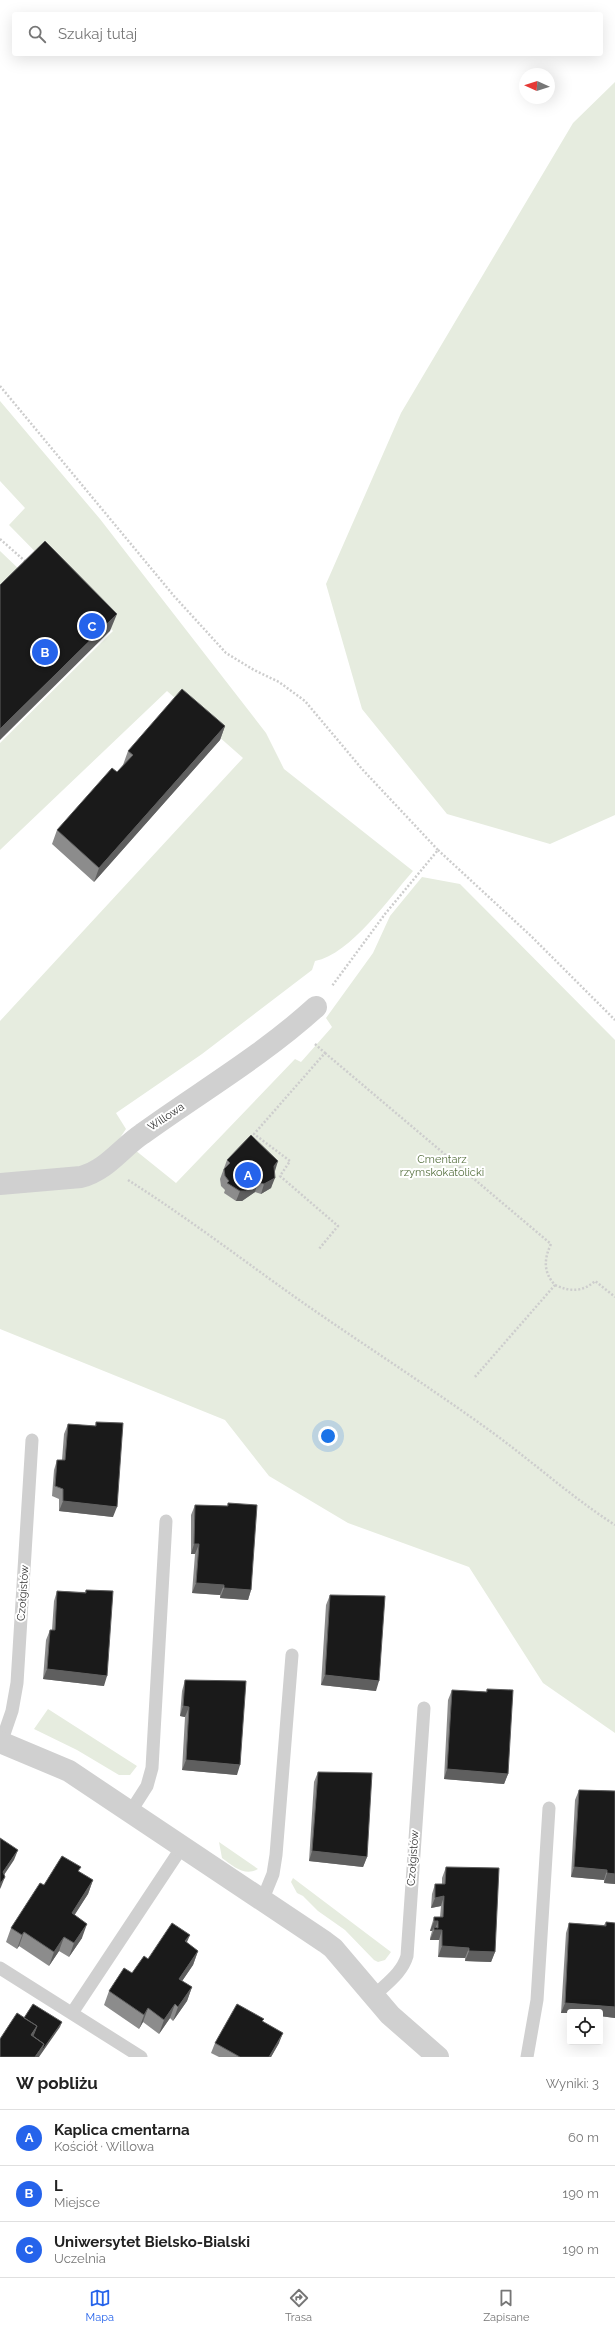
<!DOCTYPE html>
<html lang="pl">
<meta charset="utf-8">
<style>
body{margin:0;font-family:Raleway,sans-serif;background:#f6f6f6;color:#222}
.controls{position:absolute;right:12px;bottom:12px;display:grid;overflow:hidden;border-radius:4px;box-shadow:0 4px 16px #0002}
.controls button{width:36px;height:36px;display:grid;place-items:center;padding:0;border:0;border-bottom:1px solid #e0e0e0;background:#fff;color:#222;font:20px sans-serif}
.compass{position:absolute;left:519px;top:68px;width:36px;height:36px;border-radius:50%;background:#fff;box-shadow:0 4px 16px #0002;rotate:273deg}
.you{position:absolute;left:328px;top:1436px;width:14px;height:14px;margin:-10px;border:3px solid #fff;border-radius:50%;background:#1a73e8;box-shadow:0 0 0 6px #1a73e833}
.badge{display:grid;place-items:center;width:26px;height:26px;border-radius:50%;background:#2563eb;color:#fff;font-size:13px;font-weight:700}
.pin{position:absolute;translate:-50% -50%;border:2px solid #fff;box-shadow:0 1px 4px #0006}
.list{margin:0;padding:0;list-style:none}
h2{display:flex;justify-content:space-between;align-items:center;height:52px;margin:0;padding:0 16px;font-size:17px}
h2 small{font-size:13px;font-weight:400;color:#767676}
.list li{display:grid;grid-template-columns:26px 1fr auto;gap:12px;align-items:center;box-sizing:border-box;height:56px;padding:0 16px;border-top:1px solid #e0e0e0}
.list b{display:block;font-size:15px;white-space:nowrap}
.list p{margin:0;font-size:13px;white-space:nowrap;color:#767676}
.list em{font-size:13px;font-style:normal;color:#767676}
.icon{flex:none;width:22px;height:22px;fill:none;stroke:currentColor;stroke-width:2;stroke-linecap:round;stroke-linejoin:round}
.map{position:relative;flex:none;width:615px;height:2057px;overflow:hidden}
.search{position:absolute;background:#fff;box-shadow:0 4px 16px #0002;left:12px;right:12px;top:12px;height:44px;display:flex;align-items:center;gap:10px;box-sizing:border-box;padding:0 14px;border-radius:4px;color:#767676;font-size:15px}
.sheet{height:220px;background:#fff}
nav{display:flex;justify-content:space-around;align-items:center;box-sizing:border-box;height:56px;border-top:1px solid #e0e0e0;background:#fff;font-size:11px;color:#767676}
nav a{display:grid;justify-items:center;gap:2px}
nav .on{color:#2563eb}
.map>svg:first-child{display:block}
</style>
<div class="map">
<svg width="615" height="2057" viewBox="0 0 615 2057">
<rect width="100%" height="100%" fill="#fff"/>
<path fill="#e6ecdf" d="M615 82V815L550 844 447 814 362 709 326 584 401 413 573 123Z
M0 401 100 519 266 733 284 769 413 871C389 898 351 954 315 961L312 970 202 1054 116 1113 126 1129 107 1157 93 1166 0 1178V1021L243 758 167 691 0 850V743L113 631 9 525 25 508 0 481Z
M0 551 22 572 0 594Z
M422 877 460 884 615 1040V1733L543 1683 469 1567 348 1523 269 1476 225 1420 0 1329V1189L135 1150 176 1183 295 1059 301 1062 332 1027 326 1018 373 953 390 916Z
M48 1709 137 1766 130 1775H119L77 1750 34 1729Z
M219 1842 258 1869C245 1877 233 1866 222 1858Z
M293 1878 391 1952 385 1960 378 1962 374 1960 345 1930 318 1911 303 1896 297 1893 291 1882Z"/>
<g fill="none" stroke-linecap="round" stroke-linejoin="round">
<path stroke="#cdcdcd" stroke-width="2.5" stroke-dasharray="2 2" stroke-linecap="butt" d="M0 386 174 596 226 653 254 670 279 682 305 701 362 769 438 850 385 914 332 986
M0 539 26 562
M438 850 531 936 615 1020
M315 1044 325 1053 254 1134 290 1161 280 1176 338 1226 319 1249
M325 1053 551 1244C544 1259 543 1272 555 1285L474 1378
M128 1180C188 1218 244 1261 302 1302 364 1345 428 1386 489 1430 532 1461 570 1496 615 1525
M555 1285C570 1292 583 1292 595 1281L615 1297"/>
<path stroke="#d0d0d0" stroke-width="13" d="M1 1743 12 1711 17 1683 32 1440
M131 1811 147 1786 152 1768 166 1521
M262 1901 273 1874 276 1855 292 1655
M0 1968 141 2057
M375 1995C387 1983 402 1973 407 1956L424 1708
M72 2013 182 1847
M527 2057 537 2000 549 1808"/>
<path stroke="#d0d0d0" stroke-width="22" d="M0 1184 81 1177C107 1170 120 1149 142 1134 200 1092 262 1056 316 1007
M0 1742 69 1771 325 1942 333 1948 390 2015 438 2057"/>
</g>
<path fill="#8c8c8c" d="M225 726 220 740 94 882 52 844 57 830 117 772 123 765 128 751Z
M227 1160 275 1171 271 1188 261 1194 255 1192 242 1201H236L224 1193 225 1190 221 1186 220 1179Z
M96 1422 113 1517 59 1511V1499L52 1496 54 1470 57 1460H62L64 1434 68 1424 95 1426Z
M228 1503 251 1590 248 1600 220 1598V1595L192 1593 195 1554H191V1515L195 1505 227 1506Z
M86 1590 104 1686 43 1679 46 1640 50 1630H52L54 1601 57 1591 85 1592Z
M330 1595 376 1691 321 1685 326 1605Z
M185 1680 237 1775 182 1770 185 1717 180 1716 182 1691Z
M487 1689 508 1774 504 1784 444 1779 448 1700 452 1690 486 1692Z
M318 1772 367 1857 363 1867 309 1861 314 1782Z
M579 1790 615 1791V1884L604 1883V1880L571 1877 575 1800Z
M446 1867 495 1952 491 1962 465 1961V1958L438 1957 439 1940H430V1938L432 1931H430L431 1927 434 1917H440L441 1906 431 1908 432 1894 435 1884H442V1878Z
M79 1872 93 1880 88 1894 74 1915 82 1938 69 1957 59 1951 49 1966 19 1946 17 1949 6 1942 11 1928 44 1885Z
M606 1922 615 1923V2018L600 2016V2012L561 2013 566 1933 569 1923 604 1925Z
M187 1943 198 1951 193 1965 182 1981 192 1987 187 2001 173 2021 170 2018 159 2034 143 2022 139 2029 104 2005 109 1991 132 1973Z
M263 2021 279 2043 271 2057H219L211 2053 215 2043Z"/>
<path fill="#5f5f5f" d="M117 614 110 631 0 740V729Z
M225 726 220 740 94 882 99 868Z
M278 1161 275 1171 270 1176 274 1166Z
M275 1178 271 1188 261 1194 264 1184Z
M258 1182 255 1192 242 1201H236L240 1191Z
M63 1501 117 1507 113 1517 59 1511Z
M194 1544H199L195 1554H191Z
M196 1583 224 1585 220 1595 192 1593Z
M224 1588 251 1590 248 1600 220 1598Z
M47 1669 107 1676 104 1686 43 1679Z
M325 1675 379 1681 376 1691 321 1685Z
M183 1706 189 1707 185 1717 180 1716Z
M186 1760 240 1765 237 1775 182 1770Z
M447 1769 508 1774 504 1784 444 1779Z
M18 1850 14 1860 0 1881 3 1872Z
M312 1851 367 1857 363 1867 309 1861Z
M574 1867 607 1870 604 1880 571 1877Z
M607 1873 615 1874V1884L604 1883Z
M5 1877 1 1887 0 1889V1884Z
M93 1880 88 1894 67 1927 72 1913Z
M444 1896 441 1906 431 1908 435 1898Z
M434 1921H438L435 1930H442L439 1940H430L434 1930V1927L432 1931H430Z
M87 1924 82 1938 69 1957 74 1943Z
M24 1932 19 1946 17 1949 22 1935Z
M190 1935 184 1949 185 1941Z
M64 1937 59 1951 49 1966 54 1952Z
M442 1946 469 1948 465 1958 438 1957Z
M198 1951 193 1965 174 1993 179 1979Z
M469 1951 495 1952 491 1962 465 1961Z
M192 1987 187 2001 173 2021 178 2007Z
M565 2003 615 2007V2018L600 2016V2012H570V2013H561Z
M175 2004 170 2018 159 2034 164 2020Z
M148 2008 143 2022 139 2029 144 2015Z
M62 2022 60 2027 39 2057H35L44 2044Z
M37 2026 32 2040 31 2035Z
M283 2033 279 2043 271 2057H269Z"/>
<path fill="#1a1a1a" stroke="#5f5f5f" d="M45 541 117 614 0 729V585Z
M182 689 225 726 99 868 57 830 112 768 117 772 133 755 128 751Z
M251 1135 278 1161 274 1166 275 1178 264 1184 258 1182 246 1191H240L227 1183 229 1181 225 1176 224 1169 230 1163 227 1160Z
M96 1422 123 1423 117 1507 63 1501V1489L55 1486 57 1460H65L68 1424 96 1426Z
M228 1503 257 1505 251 1590 224 1588V1585L196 1583 199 1544H194L195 1505 228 1506Z
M86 1590 113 1591 107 1676 47 1669 50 1630H55L57 1591 86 1593Z
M330 1595 385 1596 379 1681 325 1675Z
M185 1680 246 1681 240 1765 186 1760 189 1707 183 1706Z
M487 1689 513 1690 508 1774 447 1769 452 1690 487 1692Z
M318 1772 372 1773 367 1857 312 1851Z
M579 1790 615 1791V1874L607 1873V1870L574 1867Z
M0 1838 18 1850 3 1872 5 1877 0 1884Z
M62 1856 81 1867 78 1871 93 1880 72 1913 87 1924 74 1943 64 1937 54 1952 24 1932 22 1935 11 1928 40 1883 44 1885Z
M446 1867 499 1868 495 1952 469 1951V1948L442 1946V1930H434V1927L438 1928V1921H434V1917H443L444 1896 435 1898V1884H445Z
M606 1922 615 1923V2007L565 2003 569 1923 606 1926Z
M172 1923 190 1935 185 1941 198 1951 179 1979 192 1987 178 2007 175 2004 164 2020 148 2008 144 2015 109 1991 124 1968 132 1973 144 1956 148 1959Z
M33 2004 62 2022 41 2052 44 2044 33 2036 37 2026 24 2018Z
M237 2004 264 2019 262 2021 283 2033 269 2057H240L215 2043Z
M17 2013 37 2026 31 2035 44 2044 35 2057H0V2039Z"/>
<g text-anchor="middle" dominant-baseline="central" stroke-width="4" stroke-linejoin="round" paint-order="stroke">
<g font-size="11" fill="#333" stroke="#fff">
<text transform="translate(166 1117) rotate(-34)">Willowa</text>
<text transform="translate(23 1593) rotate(-86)">Czołgistów</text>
<text transform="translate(413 1858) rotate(-86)">Czołgistów</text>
</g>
<g font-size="11" fill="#56703f" stroke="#fff">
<text x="442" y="1159">Cmentarz<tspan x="442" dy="13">rzymskokatolicki</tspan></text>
</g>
</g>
</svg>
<div class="controls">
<button><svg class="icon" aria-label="locate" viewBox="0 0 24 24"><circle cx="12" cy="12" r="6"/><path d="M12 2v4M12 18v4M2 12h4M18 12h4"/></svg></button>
</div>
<svg class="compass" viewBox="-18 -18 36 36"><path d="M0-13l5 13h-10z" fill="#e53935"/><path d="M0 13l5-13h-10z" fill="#767676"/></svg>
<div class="you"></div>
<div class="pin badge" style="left:248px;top:1175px">A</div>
<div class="pin badge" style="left:45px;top:652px">B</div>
<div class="pin badge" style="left:92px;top:626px">C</div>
<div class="search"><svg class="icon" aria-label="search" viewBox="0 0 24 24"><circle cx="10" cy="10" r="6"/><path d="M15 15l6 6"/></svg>Szukaj tutaj</div>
</div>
<section class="sheet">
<h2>W pobliżu<small>Wyniki: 3</small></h2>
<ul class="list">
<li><span class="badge">A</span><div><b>Kaplica cmentarna</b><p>Kościół · Willowa</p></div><em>60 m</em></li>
<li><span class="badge">B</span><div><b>L</b><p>Miejsce</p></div><em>190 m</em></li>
<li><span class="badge">C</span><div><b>Uniwersytet Bielsko-Bialski</b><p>Uczelnia</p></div><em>190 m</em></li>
</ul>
</section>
<nav>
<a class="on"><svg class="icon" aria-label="map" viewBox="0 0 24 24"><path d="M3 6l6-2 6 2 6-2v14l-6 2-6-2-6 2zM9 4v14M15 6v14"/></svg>Mapa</a>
<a><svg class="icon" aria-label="directions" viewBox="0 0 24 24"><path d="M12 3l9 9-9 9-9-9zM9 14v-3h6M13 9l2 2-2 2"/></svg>Trasa</a>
<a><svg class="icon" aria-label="saved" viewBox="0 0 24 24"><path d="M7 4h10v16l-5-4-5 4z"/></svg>Zapisane</a>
</nav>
